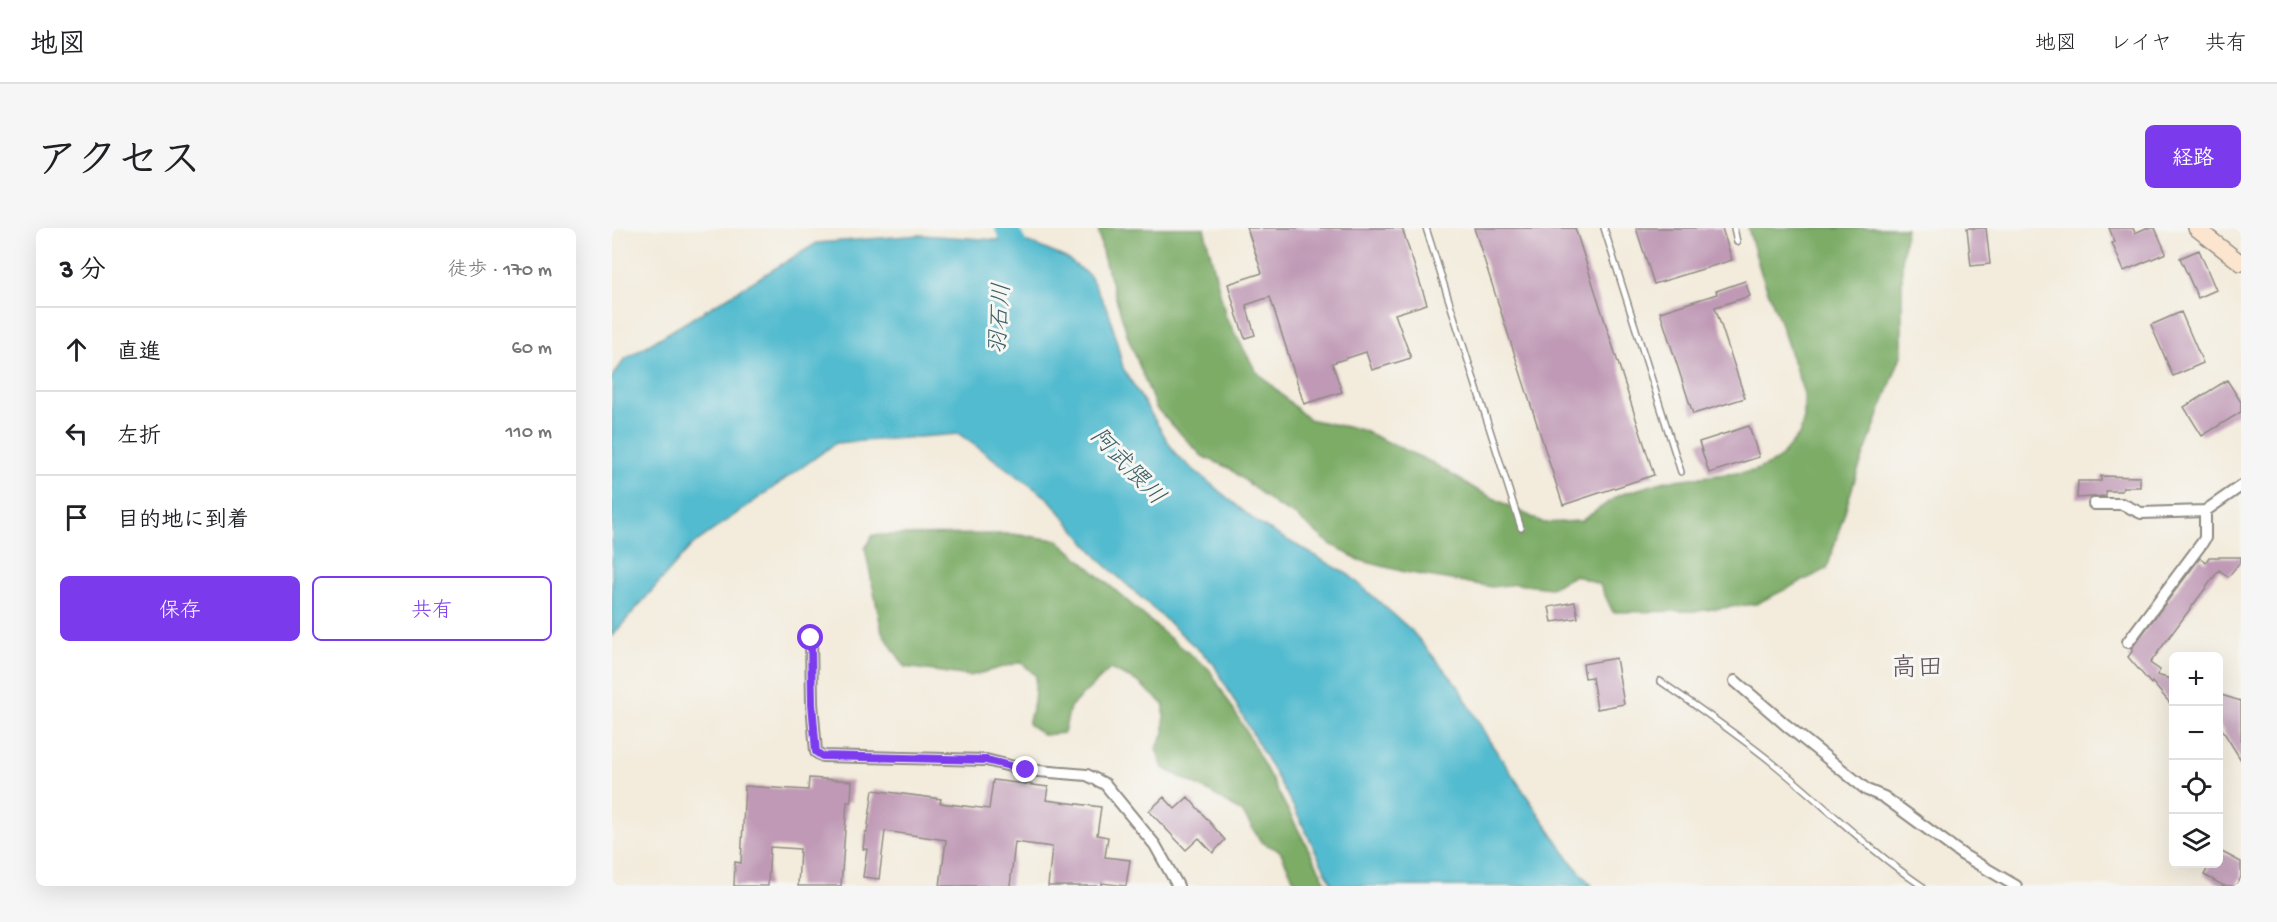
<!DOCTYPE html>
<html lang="ja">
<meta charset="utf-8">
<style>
body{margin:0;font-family:"Gochi Hand","Klee One",sans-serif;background:#f6f6f6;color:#202124}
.controls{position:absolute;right:18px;bottom:18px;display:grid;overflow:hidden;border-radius:9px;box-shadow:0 6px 24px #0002}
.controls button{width:54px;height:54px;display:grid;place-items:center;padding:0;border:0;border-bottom:2px solid #e0e0e0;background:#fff;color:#202124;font:30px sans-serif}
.stop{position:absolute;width:18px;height:18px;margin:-14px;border:4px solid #7c3aed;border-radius:50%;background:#fff}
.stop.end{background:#7c3aed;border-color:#fff;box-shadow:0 2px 6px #0008}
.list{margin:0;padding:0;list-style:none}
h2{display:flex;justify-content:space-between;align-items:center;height:78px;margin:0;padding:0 24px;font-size:26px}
h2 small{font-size:20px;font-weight:400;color:#757577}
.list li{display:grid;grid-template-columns:39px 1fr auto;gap:18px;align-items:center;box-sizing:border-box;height:84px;padding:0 24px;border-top:2px solid #e0e0e0}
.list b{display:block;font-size:22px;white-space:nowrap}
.list em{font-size:20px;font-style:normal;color:#757577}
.actions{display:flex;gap:12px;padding:18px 24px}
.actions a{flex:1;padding:14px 0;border:2px solid #7c3aed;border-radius:9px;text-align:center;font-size:21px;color:#7c3aed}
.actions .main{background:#7c3aed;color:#fff}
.icon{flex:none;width:33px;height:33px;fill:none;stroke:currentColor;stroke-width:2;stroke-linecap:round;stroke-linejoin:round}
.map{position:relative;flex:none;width:1629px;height:658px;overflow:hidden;border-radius:9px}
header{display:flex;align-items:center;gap:36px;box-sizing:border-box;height:84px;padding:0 30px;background:#fff;border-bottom:2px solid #e0e0e0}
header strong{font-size:28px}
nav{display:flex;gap:33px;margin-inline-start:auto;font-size:21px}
.intro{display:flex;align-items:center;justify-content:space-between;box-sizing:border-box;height:144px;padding:0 36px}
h1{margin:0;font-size:42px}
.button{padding:15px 27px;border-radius:9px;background:#7c3aed;color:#fff;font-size:21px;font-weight:700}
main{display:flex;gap:36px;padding:0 36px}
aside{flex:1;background:#fff;border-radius:9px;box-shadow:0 6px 24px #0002}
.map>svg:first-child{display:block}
</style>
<header>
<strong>地図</strong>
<nav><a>地図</a><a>レイヤ</a><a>共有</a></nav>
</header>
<div class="intro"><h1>アクセス</h1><a class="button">経路</a></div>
<main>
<aside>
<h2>3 分<small>徒歩 · 170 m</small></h2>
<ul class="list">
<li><svg class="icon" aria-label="ahead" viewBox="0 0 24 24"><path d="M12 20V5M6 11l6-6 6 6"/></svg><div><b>直進</b></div><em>60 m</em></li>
<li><svg class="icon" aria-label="left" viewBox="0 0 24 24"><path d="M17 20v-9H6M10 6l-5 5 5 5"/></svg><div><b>左折</b></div><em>110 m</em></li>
<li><svg class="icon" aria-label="arrive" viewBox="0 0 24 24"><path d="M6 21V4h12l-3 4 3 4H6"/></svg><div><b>目的地に到着</b></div></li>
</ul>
<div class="actions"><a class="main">保存</a><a>共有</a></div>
</aside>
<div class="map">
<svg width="1629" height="658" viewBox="0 0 1629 658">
<rect width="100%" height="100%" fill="#f6f6f2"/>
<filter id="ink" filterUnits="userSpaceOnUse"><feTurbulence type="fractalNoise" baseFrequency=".0167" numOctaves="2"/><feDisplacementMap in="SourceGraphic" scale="12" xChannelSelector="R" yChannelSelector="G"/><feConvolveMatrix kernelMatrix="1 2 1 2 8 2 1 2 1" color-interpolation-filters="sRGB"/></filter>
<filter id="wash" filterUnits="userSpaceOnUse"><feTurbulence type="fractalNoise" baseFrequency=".008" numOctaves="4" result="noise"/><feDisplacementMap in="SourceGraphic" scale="24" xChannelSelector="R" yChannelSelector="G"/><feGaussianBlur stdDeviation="1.35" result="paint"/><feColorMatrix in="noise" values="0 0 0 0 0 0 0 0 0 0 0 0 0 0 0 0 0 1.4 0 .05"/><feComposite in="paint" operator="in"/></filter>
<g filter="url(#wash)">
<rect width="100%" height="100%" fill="#f3ebdb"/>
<path fill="#7bac66" stroke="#536c48" stroke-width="1.5" d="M486 0H592L614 89 644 143 696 191 750 202 821 235 865 262 932 295 969 293 1007 267 1053 253 1142 243 1166 232 1187 207 1192 190V166L1168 94 1149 45 1136 0H1294L1290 29V125L1244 248 1215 341 1144 376 1085 383 1001 384 988 357 963 347 939 360 904 356 880 359 793 344 747 332 718 316 684 288 664 277 617 240 590 228 544 180 516 109 491 28Z
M400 306 446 312 553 406 597 441 633 501 716 658H685L668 623 649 614 631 585 600 565 551 540 544 521 552 505V477L526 454 498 441 458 479 452 505 432 507 416 496 422 474 424 448 409 434 358 448 293 439 270 404 253 320 261 307Z"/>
<path fill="#52bbcf" stroke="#3e737d" stroke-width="1.5" d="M308 7 416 14 454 30 478 48 498 87 511 140 564 227 647 296 737 347 799 402 846 458 878 514 960 635 980 658H721L681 578 601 435 489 333 437 271 347 206 224 215 79 318 0 408V149L13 131 205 15Z"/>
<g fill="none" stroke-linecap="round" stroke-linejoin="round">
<path stroke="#52bbcf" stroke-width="22" d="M394 0 417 40"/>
</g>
<g id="blocks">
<path fill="#bf99b5" d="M635 0H790L815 76 783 86 799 130 760 142 754 124 720 135 730 164 692 176 658 69 634 77 643 107 633 110 625 88 616 56 650 45Z
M862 0H963L1042 247 951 277Z
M1024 0H1110L1120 32 1042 56Z
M1355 0H1374L1378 36 1359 38Z
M1497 0H1521L1523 5 1534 0H1543L1554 25 1512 43 1500 15 1503 14Z
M1587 22 1604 62 1586 70 1568 30Z
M1133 53 1138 68 1103 79 1133 170 1081 186 1048 84 1105 66 1104 63Z
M1569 84 1591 135 1561 148 1539 97Z
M1615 152 1629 174V184L1590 208 1572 179Z
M1137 198 1147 229 1097 245 1087 214Z
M1489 248 1528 249V259H1511L1510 263H1494V268L1465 270 1466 253H1489Z
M1597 329H1629V333L1616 349 1607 342 1538 435 1548 442 1545 447 1562 452V480L1540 454 1539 456 1516 429 1521 422 1519 421 1588 330 1594 334Z
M963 374 966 390 940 394 937 379Z
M1004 430 1012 476 985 481 980 449 973 450 971 436Z
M1606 466 1629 473V532L1606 495Z
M197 550 240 553 239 574H235L229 658H186L188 621 158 619 156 658H122L123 634 129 635 133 558 196 562Z
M381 552 436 559 434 572 489 579 485 607 496 609 493 629 518 632 514 658 490 655V658H436L440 619 403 614 398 658H328L334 612 273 603 267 651 251 649 255 621H251L253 604H255L261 562 329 571 328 575 377 581Z
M552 569 563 581 576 569 613 612 601 625 587 610 574 622 537 583Z
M1606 622 1629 634V649L1624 658H1612L1592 647 1598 636H1606Z"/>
</g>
</g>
<g filter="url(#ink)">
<use href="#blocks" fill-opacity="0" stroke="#8f8b83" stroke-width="1.5"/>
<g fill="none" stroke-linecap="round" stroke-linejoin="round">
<defs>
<path id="lane" d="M814 0 909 300
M992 0 1069 244
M1122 0 1125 14
M1048 453C1087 480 1125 506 1162 536 1212 577 1257 622 1310 658"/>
<path id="street" d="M1482 276H1510L1529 285 1593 283 1629 258
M199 410 200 475 204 524 210 528 374 532 414 542 475 547 493 556 543 617 566 658
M1516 414 1590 315 1593 310V283
M1123 453 1174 497 1255 562 1272 569 1351 627 1404 658"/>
<path id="secondary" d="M1584 0 1629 35"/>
</defs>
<use href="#lane" stroke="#8f8b83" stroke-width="8"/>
<use href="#street" stroke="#8f8b83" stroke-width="14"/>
<use href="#secondary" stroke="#8f8b83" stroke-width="18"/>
<use href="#lane" stroke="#fff" stroke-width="5"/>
<use href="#street" stroke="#fff" stroke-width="10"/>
<use href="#secondary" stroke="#fce5cf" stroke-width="15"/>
</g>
</g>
<g fill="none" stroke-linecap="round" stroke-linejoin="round" filter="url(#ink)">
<path stroke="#7c3aed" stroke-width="8" d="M199 410 200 475 204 524 210 528 374 532 414 542"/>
</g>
<g text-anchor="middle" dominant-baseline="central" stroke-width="6" stroke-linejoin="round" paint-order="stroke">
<g font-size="24" font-style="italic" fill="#395d64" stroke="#f6f6f2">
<text transform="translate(390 91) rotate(-86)">羽石川</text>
<text transform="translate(514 240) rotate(46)">阿武隈川</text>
</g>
<g font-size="26" fill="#5f525b" stroke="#f6f6f2">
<text x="1305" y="442">高田</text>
</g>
</g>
</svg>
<div class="controls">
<button>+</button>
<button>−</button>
<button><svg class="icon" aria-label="locate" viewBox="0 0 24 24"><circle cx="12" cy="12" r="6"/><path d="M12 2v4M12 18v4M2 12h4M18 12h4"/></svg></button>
<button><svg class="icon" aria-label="layers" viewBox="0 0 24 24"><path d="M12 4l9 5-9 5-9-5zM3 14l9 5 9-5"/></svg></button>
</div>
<div class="stop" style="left:199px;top:410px"></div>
<div class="stop end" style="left:414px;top:542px"></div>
</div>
</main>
